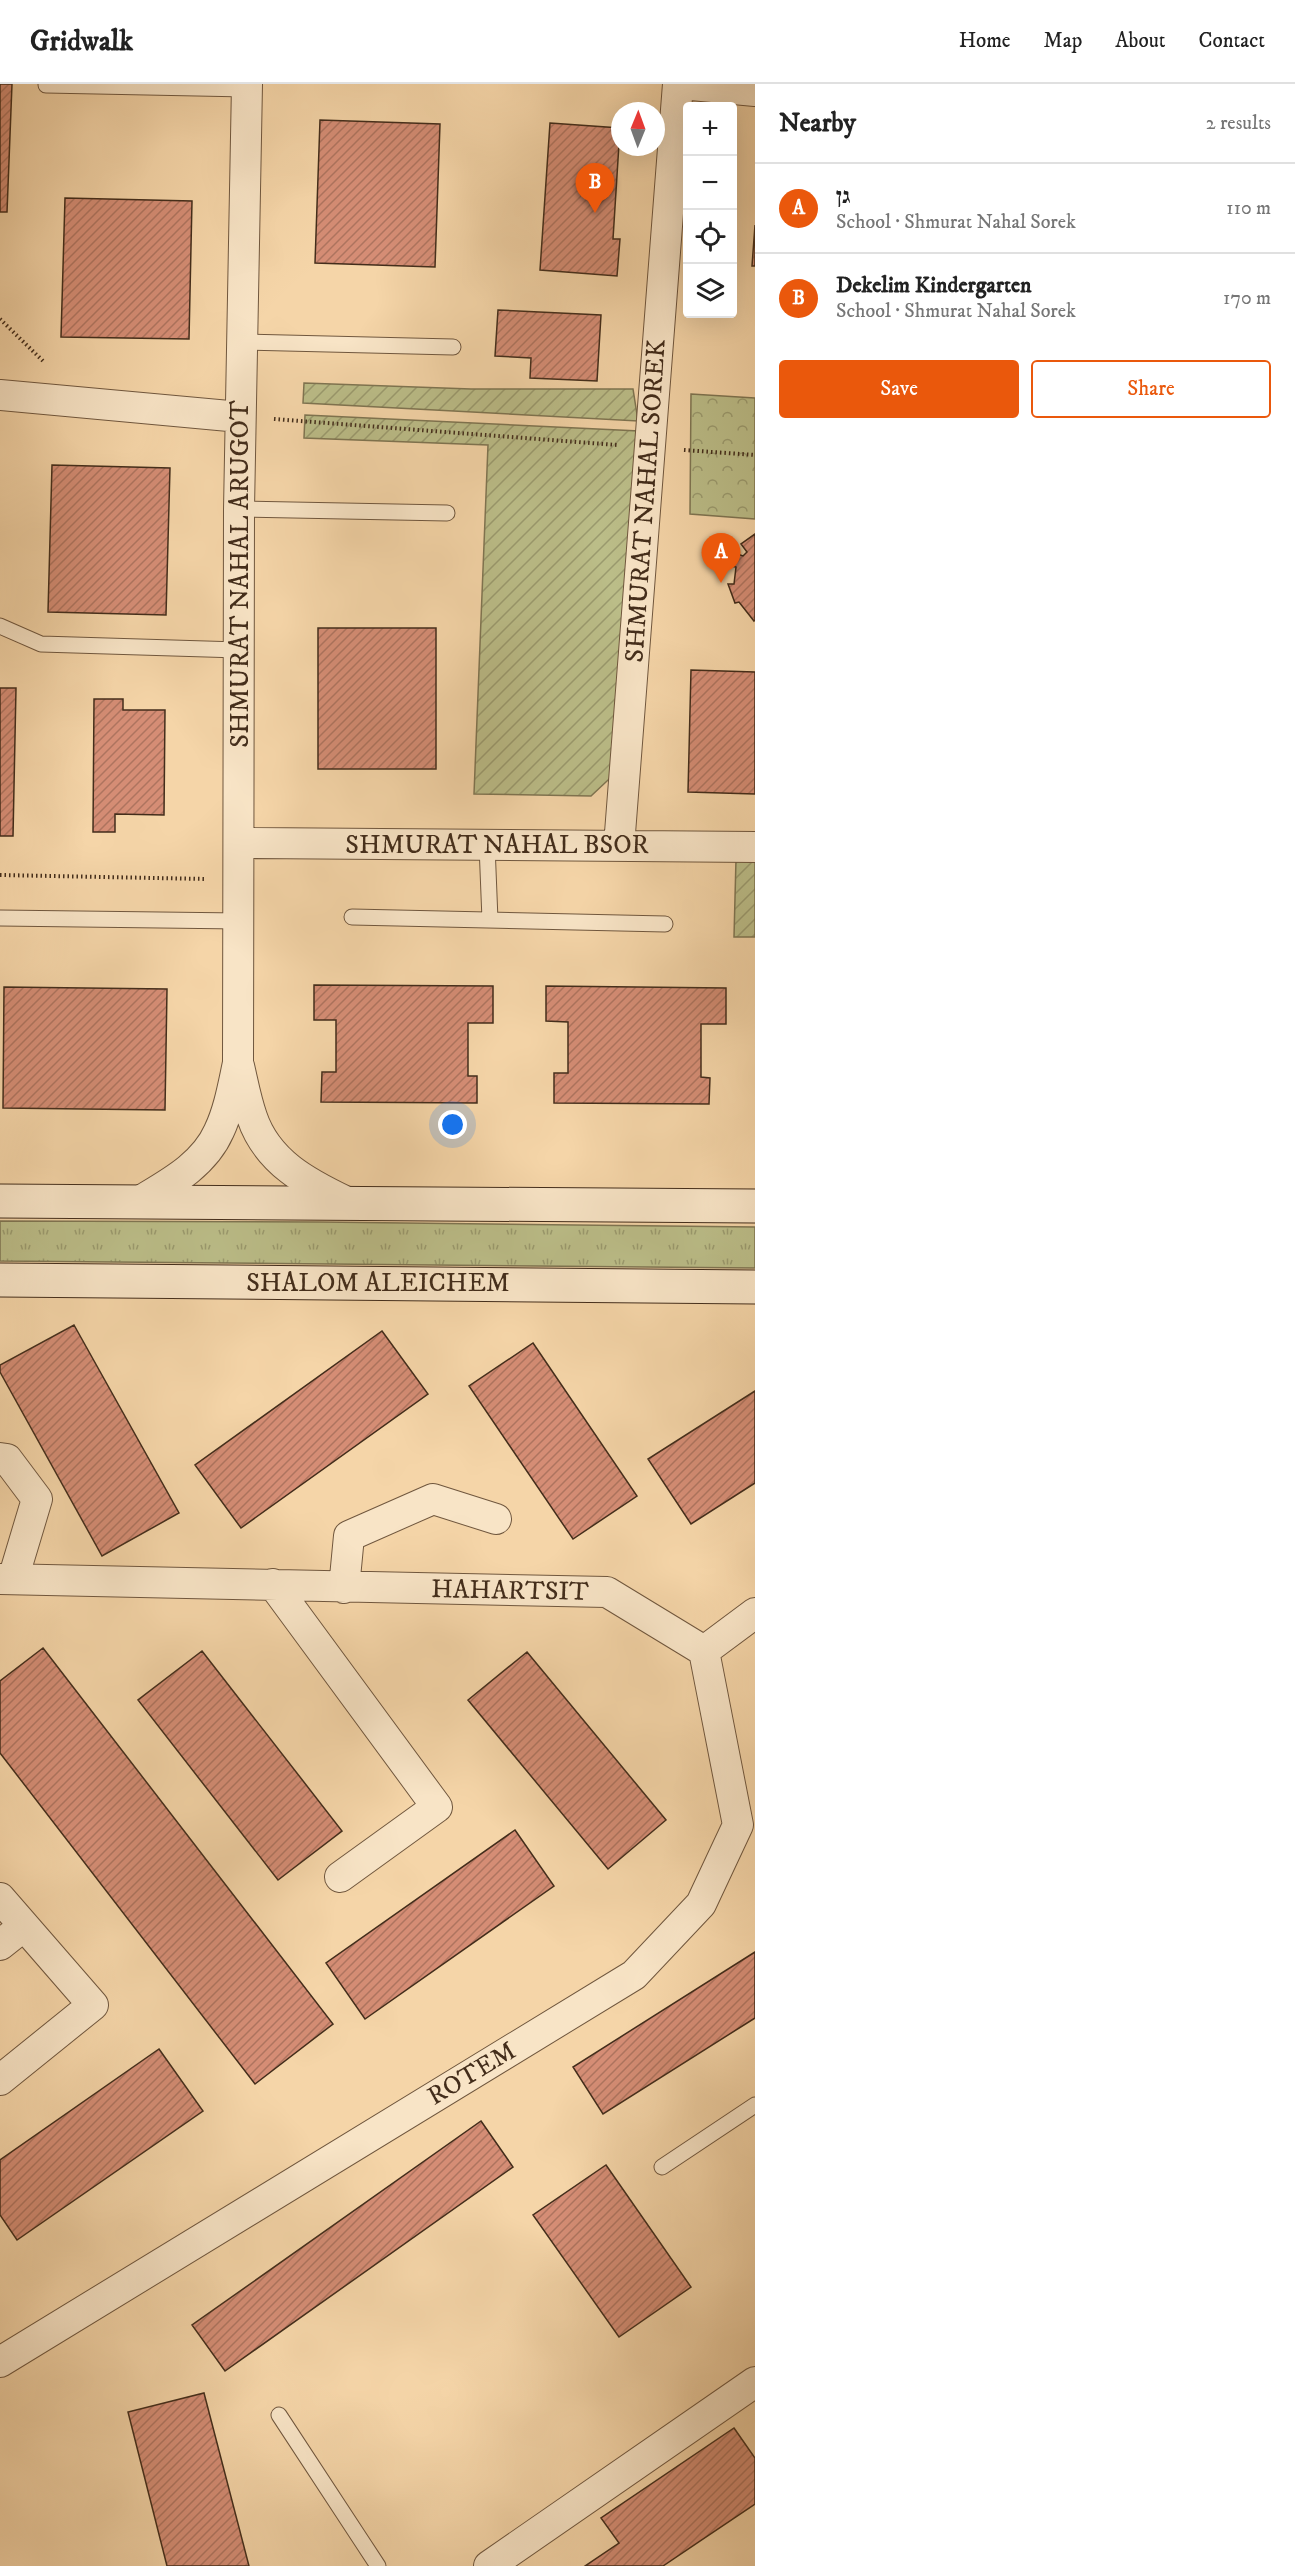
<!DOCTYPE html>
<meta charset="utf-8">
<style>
body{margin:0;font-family:"IM FELL DW Pica","Frank Ruhl Libre",serif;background:#f2f2f2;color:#222}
.controls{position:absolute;right:18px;top:18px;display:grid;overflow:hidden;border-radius:6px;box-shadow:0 6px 24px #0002}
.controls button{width:54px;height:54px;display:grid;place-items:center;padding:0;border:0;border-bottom:2px solid #e0e0e0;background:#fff;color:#222;font:30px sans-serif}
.compass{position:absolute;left:611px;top:18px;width:54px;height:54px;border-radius:50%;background:#fff;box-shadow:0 6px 24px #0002;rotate:1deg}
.you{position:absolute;left:453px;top:1041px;width:21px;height:21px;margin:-15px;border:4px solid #fff;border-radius:50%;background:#1a73e8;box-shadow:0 0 0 9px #1a73e833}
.badge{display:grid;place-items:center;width:39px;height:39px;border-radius:50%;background:#ea580c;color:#fff;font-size:20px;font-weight:700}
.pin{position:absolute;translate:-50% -50px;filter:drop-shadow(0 2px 3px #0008)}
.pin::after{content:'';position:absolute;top:32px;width:21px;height:18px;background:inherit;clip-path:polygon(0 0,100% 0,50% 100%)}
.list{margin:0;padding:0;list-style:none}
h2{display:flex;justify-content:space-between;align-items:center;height:78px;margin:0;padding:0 24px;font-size:26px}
h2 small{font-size:20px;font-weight:400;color:#767676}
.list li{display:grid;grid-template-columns:39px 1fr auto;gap:18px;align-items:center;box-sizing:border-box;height:90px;padding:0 24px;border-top:2px solid #e0e0e0}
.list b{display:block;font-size:22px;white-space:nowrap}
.list p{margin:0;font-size:20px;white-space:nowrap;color:#767676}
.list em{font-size:20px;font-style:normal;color:#767676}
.actions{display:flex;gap:12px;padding:18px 24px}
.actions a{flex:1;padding:14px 0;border:2px solid #ea580c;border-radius:6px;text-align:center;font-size:21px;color:#ea580c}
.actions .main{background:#ea580c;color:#fff}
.icon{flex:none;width:33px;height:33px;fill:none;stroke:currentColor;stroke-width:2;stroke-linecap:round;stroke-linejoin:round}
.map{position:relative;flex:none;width:755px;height:2482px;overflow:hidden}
header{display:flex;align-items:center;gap:36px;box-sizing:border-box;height:84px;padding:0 30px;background:#fff;border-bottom:2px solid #e0e0e0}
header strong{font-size:28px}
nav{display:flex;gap:33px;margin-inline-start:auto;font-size:21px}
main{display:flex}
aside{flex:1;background:#fff}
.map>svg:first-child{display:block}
</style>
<header>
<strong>Gridwalk</strong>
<nav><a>Home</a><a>Map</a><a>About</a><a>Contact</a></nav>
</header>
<main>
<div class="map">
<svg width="755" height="2482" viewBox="0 0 755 2482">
<defs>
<pattern id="grass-tufts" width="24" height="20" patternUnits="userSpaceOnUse" patternTransform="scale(1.5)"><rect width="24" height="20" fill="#bbbd88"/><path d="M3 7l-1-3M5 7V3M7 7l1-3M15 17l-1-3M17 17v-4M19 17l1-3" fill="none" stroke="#9a9a6e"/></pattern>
<pattern id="park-crowns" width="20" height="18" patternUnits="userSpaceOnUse" patternTransform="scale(1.5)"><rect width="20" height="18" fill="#bbbd88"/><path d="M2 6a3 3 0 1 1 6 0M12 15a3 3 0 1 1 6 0" fill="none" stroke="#9a9a6e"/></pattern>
<pattern id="garden-furrows" width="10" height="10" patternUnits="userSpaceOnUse" patternTransform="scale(1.5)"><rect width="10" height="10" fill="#bbbd88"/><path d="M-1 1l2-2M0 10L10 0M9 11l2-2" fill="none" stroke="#9a9a6e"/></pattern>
<pattern id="building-hatch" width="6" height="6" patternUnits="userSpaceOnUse" patternTransform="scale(1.5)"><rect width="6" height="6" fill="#d58d75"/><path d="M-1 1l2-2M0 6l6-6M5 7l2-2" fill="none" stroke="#ae745f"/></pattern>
</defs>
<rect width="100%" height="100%" fill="#f5d5a8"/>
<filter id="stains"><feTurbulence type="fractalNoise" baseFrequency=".00333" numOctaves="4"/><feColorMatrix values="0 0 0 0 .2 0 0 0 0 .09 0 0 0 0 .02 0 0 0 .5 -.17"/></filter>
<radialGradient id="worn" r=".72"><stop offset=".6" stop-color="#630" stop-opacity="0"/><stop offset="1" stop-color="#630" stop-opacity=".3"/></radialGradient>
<path fill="url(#grass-tufts)" stroke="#7f7552" stroke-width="1.5" d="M0 1137 320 1138 755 1143V1184L0 1177Z"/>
<path fill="url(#park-crowns)" stroke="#7f7552" stroke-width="1.5" d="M691 310 755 314V435L690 430Z"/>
<path fill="url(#garden-furrows)" stroke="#7f7552" stroke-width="1.5" d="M304 299 471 305H633L638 337 303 319Z
M305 331 639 347 623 682 591 712 474 710 488 361 304 354Z
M736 775 755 776V853H734Z"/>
<path fill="url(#building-hatch)" stroke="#432d1b" stroke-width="1.5" d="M0 0H12L7 128H0Z
M320 36 440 40 435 183 315 179Z
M550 39 620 44 613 155H620L617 192 540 186Z
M65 114 192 117 189 255 61 253Z
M755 141V182H752Z
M498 226 601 231 597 297 530 294 531 274 495 272Z
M52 381 170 384 166 531 48 528Z
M755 450V536L754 537 739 518 735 519 728 500H734L736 483 731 482 737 470 743 472 747 468 741 460Z
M318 544H436V685H318Z
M691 586 755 588V710L688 708Z
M0 604H16L13 752H0Z
M94 615H123V626H165L164 731 115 730V748H93Z
M314 901 493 902V939H468V992H477V1019L321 1018 322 988H336V936H314Z
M546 902 726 904V940H701V993L710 994 709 1020 554 1019V989H568V938L546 937Z
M4 903 167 905 165 1026 3 1024Z
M74 1241 179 1429 102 1472 0 1288V1281Z
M382 1247 428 1310 241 1444 195 1381Z
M533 1259 637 1412 573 1455 469 1302Z
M755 1307V1399L691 1440 648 1375Z
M43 1564 333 1940 255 2000 0 1669V1597Z
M202 1567 342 1747 278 1796 138 1616Z
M527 1568 666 1736 608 1785 468 1616Z
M515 1746 554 1802 365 1935 326 1879Z
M755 1868V1934L603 2030 573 1983Z
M159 1965 203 2027 17 2156 0 2131V2076Z
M481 2037 513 2083 225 2287 192 2241Z
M606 2081 691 2203 619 2253 533 2131Z
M204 2309 249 2482H167L128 2328Z
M734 2344 755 2374V2420L663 2482H585L619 2459 601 2434Z"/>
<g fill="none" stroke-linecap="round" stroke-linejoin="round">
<defs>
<path id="lane" d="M46 1 247 5
M242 258 453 263
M239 425 447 429
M0 542 41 560 239 566
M487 761 490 836
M352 833 665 840
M0 834 240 837
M662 2083 755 2021
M279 2331 378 2482"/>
<path id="street" d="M681 0 755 7
M0 311 240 333
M240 759 755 763
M619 762 678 0
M239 982C243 999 246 1016 252 1033 267 1078 307 1099 347 1118
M140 1117C170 1099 204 1081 219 1047 229 1026 233 1002 238 979L239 425 247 0
M0 1374 7 1375 37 1415 13 1495
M0 1495 607 1508 704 1567 755 1529
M273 1500 437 1723 340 1793
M344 1504 349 1452 433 1415 496 1435
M0 1814 93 1921 0 1996
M0 1861 24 1842
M0 2278 634 1891 701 1820 738 1741 704 1567
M489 2482 755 2298"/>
<path id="secondary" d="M0 1117 755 1122
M0 1196 755 1203"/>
</defs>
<use href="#lane" stroke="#70573e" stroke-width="17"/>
<use href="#street" stroke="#70573e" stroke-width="32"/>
<use href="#secondary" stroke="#432d1b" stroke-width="35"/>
<path stroke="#432d1b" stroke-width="4" stroke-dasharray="1.5 3" stroke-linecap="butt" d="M0 235 43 277
M274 335 617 361
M684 366 755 371
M0 791 206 795"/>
<use href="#lane" stroke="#f8e4c6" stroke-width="15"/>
<use href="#street" stroke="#f8e4c6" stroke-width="30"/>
<use href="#secondary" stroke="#f8e4c6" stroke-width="33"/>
</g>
<g text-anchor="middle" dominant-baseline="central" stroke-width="4.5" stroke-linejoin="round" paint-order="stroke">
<g font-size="26" fill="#432d1b" stroke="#f8e4c6">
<text transform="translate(646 417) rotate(-86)">SHMURAT NAHAL SOREK</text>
<text transform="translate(240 490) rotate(-90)">SHMURAT NAHAL ARUGOT</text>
<text x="497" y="761">SHMURAT NAHAL BSOR</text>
<text x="378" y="1199">SHALOM ALEICHEM</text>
<text transform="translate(510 1507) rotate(1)">HAHARTSIT</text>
<text transform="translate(472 1990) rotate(-31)">ROTEM</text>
</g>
</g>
<rect width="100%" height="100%" filter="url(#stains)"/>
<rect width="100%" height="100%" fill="url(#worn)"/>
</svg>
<div class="controls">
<button>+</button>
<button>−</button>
<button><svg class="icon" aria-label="locate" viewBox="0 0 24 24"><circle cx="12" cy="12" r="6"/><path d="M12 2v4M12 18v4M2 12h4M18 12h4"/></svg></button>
<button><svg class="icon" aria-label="layers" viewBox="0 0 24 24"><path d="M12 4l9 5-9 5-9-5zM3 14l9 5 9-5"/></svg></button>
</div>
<svg class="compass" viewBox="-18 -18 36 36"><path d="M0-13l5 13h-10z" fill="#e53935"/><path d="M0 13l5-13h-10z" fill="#767676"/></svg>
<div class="you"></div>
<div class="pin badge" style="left:721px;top:499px">A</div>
<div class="pin badge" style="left:595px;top:129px">B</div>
</div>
<aside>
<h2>Nearby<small>2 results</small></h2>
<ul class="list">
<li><span class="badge">A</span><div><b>גן</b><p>School · Shmurat Nahal Sorek</p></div><em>110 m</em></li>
<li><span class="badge">B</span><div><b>Dekelim Kindergarten</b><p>School · Shmurat Nahal Sorek</p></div><em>170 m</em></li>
</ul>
<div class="actions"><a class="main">Save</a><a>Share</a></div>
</aside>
</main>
